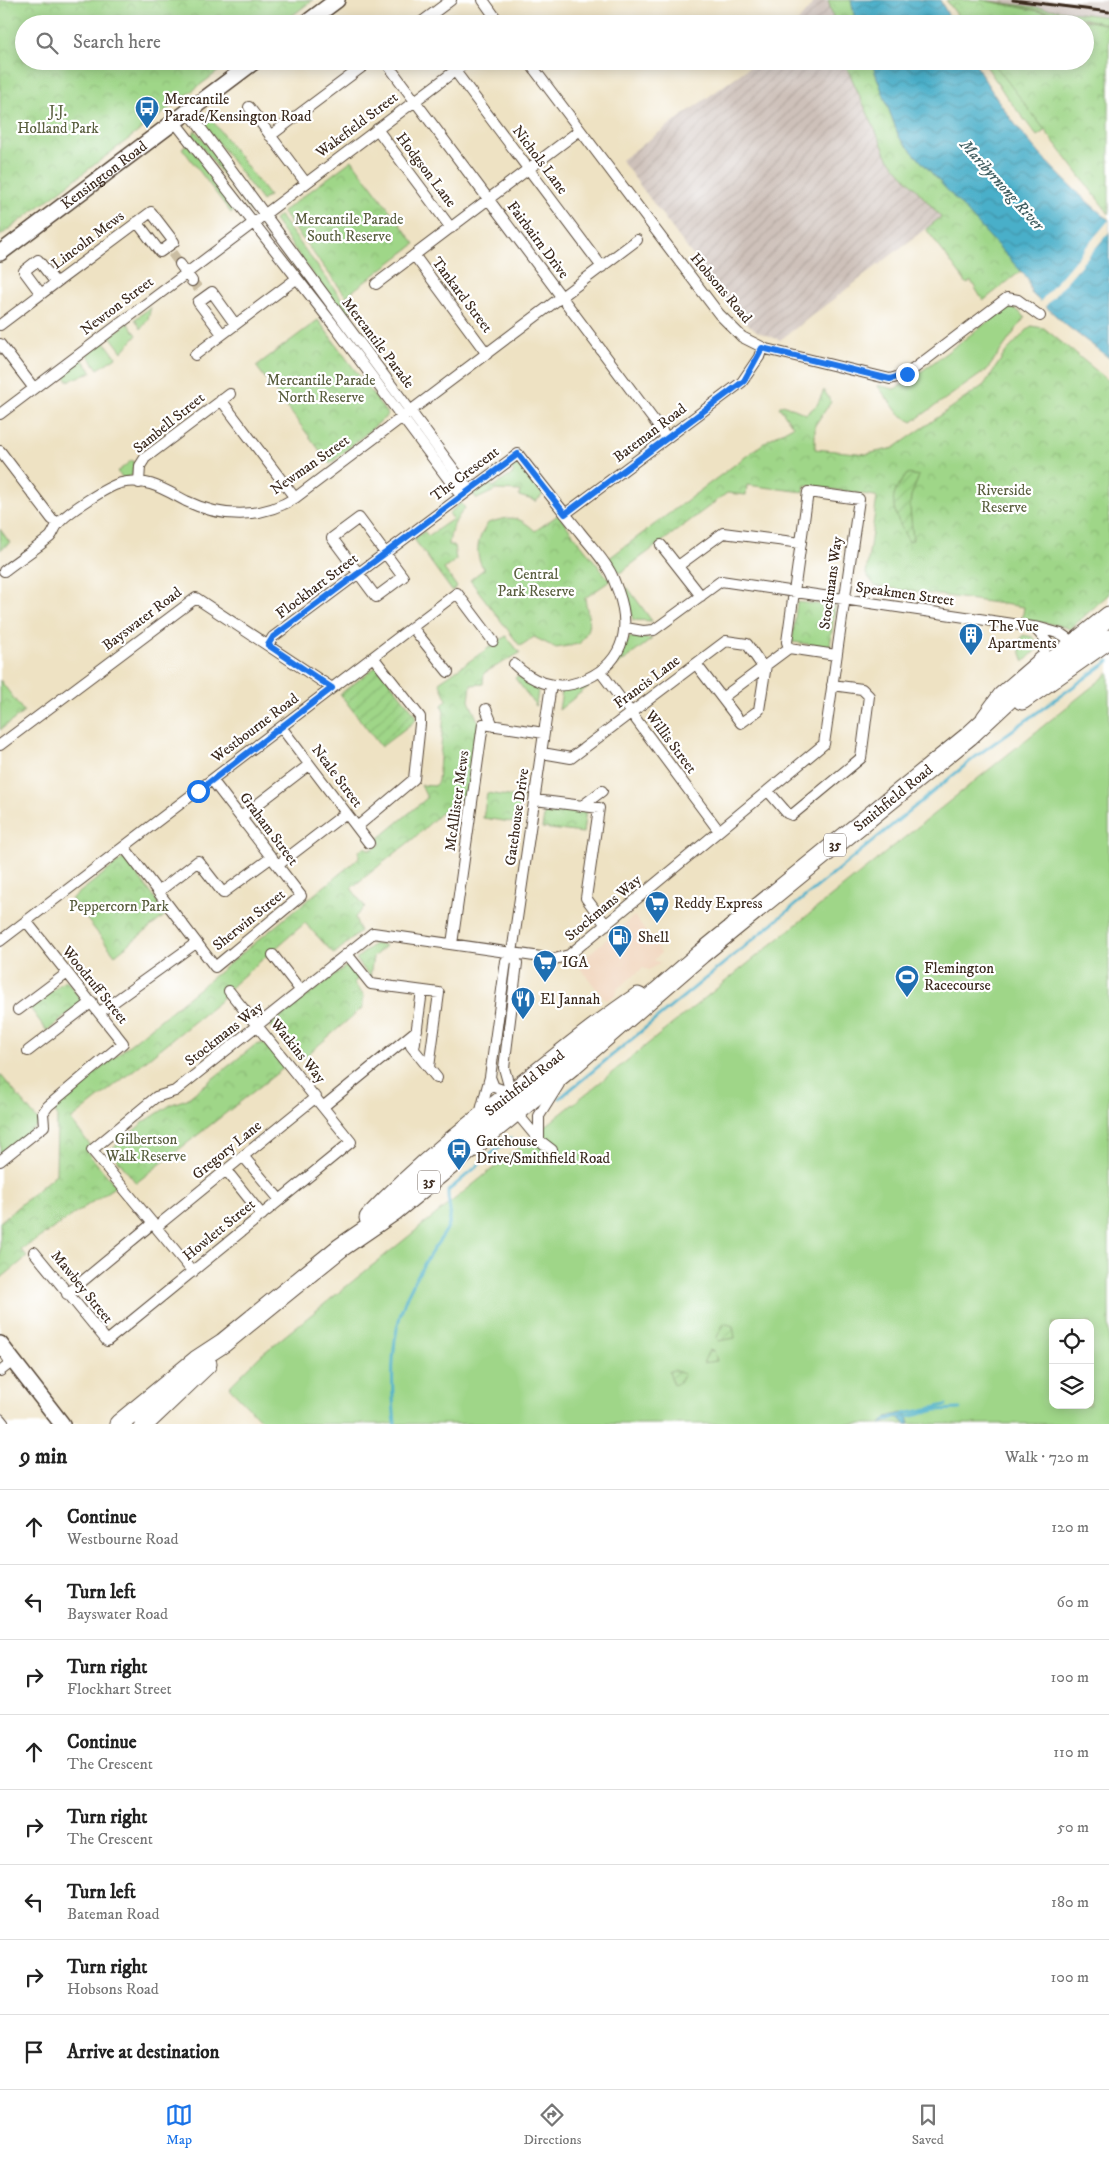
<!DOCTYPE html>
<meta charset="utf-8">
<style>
body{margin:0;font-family:"IM FELL DW Pica",serif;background:#f2f2f2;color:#222}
.controls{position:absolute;right:15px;bottom:15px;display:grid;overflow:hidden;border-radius:10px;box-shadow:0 2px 12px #0003}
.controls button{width:45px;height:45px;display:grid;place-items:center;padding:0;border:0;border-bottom:1px solid #e0e0e0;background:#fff;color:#222;font:25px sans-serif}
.stop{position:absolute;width:15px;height:15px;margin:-11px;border:4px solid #1a73e8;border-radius:50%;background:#fff}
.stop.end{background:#1a73e8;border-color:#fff;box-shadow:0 1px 5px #0008}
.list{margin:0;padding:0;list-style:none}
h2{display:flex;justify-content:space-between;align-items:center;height:65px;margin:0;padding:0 20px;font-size:21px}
h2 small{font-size:16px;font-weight:400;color:#767676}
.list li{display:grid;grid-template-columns:32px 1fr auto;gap:15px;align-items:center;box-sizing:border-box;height:75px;padding:0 20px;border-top:1px solid #e0e0e0}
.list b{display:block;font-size:19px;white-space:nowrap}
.list p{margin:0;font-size:16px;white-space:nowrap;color:#767676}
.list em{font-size:16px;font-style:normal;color:#767676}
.icon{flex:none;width:28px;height:28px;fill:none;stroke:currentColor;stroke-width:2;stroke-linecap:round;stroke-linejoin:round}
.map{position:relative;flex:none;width:1109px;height:1424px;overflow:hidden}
.search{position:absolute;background:#fff;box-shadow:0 2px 12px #0003;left:15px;right:15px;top:15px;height:55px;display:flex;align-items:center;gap:12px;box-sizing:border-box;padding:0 18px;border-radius:28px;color:#767676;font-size:19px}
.sheet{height:665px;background:#fff}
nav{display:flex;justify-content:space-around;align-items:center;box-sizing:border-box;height:70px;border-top:1px solid #e0e0e0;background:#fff;font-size:14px;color:#767676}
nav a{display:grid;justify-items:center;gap:2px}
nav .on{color:#1a73e8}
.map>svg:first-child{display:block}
</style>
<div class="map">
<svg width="1109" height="1424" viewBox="0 0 1109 1424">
<defs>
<pattern id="industrial-furrows" width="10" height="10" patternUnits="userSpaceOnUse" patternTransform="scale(1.25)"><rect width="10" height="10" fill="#cec1ba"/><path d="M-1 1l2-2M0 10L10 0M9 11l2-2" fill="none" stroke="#b2a69f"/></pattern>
<pattern id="park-crowns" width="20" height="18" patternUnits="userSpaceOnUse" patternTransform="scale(1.25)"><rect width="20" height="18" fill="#9fd688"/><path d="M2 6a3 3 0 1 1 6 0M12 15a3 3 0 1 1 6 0" fill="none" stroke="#8ab875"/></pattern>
<pattern id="garden-furrows" width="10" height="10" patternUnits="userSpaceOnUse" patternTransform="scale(1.25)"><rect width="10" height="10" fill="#9fd688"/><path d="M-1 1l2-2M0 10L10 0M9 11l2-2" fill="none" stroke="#8ab875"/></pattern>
<pattern id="water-waves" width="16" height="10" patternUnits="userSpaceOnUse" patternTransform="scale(1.25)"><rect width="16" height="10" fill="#4aafc9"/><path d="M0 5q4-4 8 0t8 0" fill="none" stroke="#3f8fa3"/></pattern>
</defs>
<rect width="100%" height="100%" fill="#fff"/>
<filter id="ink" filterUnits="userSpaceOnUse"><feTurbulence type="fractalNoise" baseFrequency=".02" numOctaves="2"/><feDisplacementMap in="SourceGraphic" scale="10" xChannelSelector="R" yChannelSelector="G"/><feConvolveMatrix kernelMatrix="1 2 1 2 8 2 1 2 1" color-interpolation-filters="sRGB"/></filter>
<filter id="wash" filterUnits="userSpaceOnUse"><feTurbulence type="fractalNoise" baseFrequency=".0096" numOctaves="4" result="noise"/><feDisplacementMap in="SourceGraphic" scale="20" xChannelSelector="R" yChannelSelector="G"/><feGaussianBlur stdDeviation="1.12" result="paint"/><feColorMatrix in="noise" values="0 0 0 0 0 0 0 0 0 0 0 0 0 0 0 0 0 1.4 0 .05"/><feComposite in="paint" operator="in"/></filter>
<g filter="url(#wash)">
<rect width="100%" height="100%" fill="#eee2c3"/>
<path fill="#f1d5bd" d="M634 916 661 953 654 960 660 963 649 970 643 968 618 988 616 994 606 1001 577 964Z"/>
<path fill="url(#industrial-furrows)" d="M816 0H828L835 24H796Z
M758 61H852L846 65 888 158 941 217 780 340 758 332 738 316 621 160Z"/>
<path fill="#cec1ba" d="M982 0H1109V25L1082 18Z"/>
<path fill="#9fd688" stroke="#6d8053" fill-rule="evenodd" d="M982 0 1109 17V25L1082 18Z
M1102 47 1052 126 1037 136 1006 96 983 61H1021L1069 82Z
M209 116 269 196 262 201 205 125 206 118Z
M195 130 255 207 250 211 193 135Z
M188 144 237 209 231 213 182 148Z
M279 215 351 311 343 317 274 220Z
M267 225 296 263 293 266 264 227Z
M151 307 148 319 141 329 135 319Z
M1006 308 1016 309 1025 317 987 370 912 422 899 414 877 385 894 389 906 383Z
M128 323 137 335 122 352 110 336Z
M104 341 116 357 98 369 87 354Z
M81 358 92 372 68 381 62 372Z
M132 460 134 462 132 476 123 478 117 472Z
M626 588H628L652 621 633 620Z
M1023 635 1033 637 1039 644 1036 650 1024 662 1018 645Z
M630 637 652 639 618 665 616 664Z
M1109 673V1424H265L229 1387 261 1355ZM1053 1323H1090V1405H1053Z
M517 676 536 686 538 691 536 706 515 678Z
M589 686 559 710 562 691Z"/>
<path fill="url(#park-crowns)" stroke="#6d8053" d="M0 0H313L281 24H24V61H232L0 236Z
M828 0H851L856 24H835Z
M946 0H982L1109 25V214L992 61H1085V24H964Z
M852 61H871L899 137 1021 271 983 301 971 281 967 284 926 229 941 217 888 158 846 66Z
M352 160 415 244 346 296 282 212Z
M318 320 388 415 330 464 256 366Z
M1031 326 1044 328 1109 381V594L1070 629 1058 625 1022 620 1024 607 875 586 866 574 877 497 875 496 805 485 804 492 747 485 746 495 727 493 620 573 608 559 768 440 793 426 779 407 783 404 806 414 817 405 824 390 831 402 815 425V449L867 454 894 448 984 385 1006 352Z
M516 463 543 495 536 501 519 496 520 491 496 490 477 499 473 494 489 482 493 487 514 473 510 467Z
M461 503 465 508C456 519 450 530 449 545H454L456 560 444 569 457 587 452 591 414 539 424 531 428 536 453 519 449 513Z
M558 515 610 581 585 598C588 619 594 625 579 644L556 648 534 637 520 646 470 580 484 569C473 553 478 538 488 523 510 516 518 515 535 531Z
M0 529 10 543 0 550Z
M797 602 835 606 830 647 792 642Z
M506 636 520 653 484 673 483 684 471 685 469 701 479 723 469 800 456 799 413 839 351 888 365 907 355 917 360 932 334 954 305 923 235 983 219 1002 71 1120 90 1145 85 1150 116 1186 21 1250 27 1257 0 1279V1222L56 1174 57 1115 52 1108 359 858V851L365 847 370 850 381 844 378 839 427 798 421 785 435 786 438 781 444 712 442 705 447 700 439 682Z
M0 680 24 712 0 730Z
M487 793 522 798 518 823 483 818Z
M546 804 586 810 583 833 542 828Z
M124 858 167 914 115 955 71 899Z
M374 944 386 946 373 957 370 977 356 959Z
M349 964 359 977 354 983 364 996 362 1008 300 1061 270 1025Z
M66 980 83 1002 47 1031 30 1008Z
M264 1043 285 1067 136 1183 110 1150 144 1122 172 1104 187 1099 255 1045Z
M0 1074 40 1123 0 1157Z"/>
<path fill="url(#garden-furrows)" stroke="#6d8053" d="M907 474 919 476 911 496 910 507 913 540 909 542C902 530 891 509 894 495 896 487 903 481 907 474Z
M377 666 416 715 415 721 381 747 340 694Z
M724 1323 733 1326 735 1338 718 1341 717 1337Z
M709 1350 714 1351 717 1361 703 1363Z
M675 1370 684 1374 679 1383 673 1385 669 1371Z"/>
<path fill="url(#water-waves)" stroke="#426c74" d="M851 0H940L953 24H856Z
M871 61H974C1007 122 1055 176 1109 220V358L1067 326 1031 293 1028 279 899 137Z
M902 1413 908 1417 910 1424H906L899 1418 881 1424 887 1417Z"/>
<path fill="#eee2c3" d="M1109 220V232L1044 308 1039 303Z"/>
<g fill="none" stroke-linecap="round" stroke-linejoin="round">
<path stroke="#4aafc9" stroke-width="3" d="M560 1098 979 754 1109 661
M904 1414 946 1405
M908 1417 935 1410 960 1409
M395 1424C391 1382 390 1335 407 1296 414 1282 422 1266 431 1253 436 1244 446 1234 449 1224 453 1212 447 1203 448 1191L510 1138"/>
</g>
</g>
<g filter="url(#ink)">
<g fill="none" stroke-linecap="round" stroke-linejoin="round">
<path stroke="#cabda2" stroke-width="10" stroke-dasharray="10 5" stroke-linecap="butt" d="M172 253 180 264
M192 281 202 293"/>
<defs>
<path id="street" d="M483 0 500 24
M419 24 451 0
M385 61 667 438
M528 61 719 314 742 337 766 349 890 379 907 374 1007 298 1018 300 1040 316
M455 71 602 267
M249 107 306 183
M188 111 469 490
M174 121 335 327 461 496
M377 129 451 228
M270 136 370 61
M414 255 487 354
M180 264 192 281
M376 284 580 130
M41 294 24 271 38 260 56 283
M0 325C50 287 101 249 151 212L174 242 160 252 137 222
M222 334 198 302 212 292 235 324
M0 344 33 387
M195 355 296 279
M221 400 295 498
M0 414 468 61
M0 451 52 519 58 523
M139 483 140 466 145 458 230 394
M565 514 742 382 759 357 762 348
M359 518 403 577 376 597 332 538Z
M661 545 701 596
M678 566 723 533 801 543
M4 571C19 559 36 549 50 537 54 533 54 528 58 524 66 513 108 486 121 483 146 477 165 490 186 501 221 518 261 519 295 498L637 240
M412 627 448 672
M626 628 643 631 654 630 721 581 1040 628 1061 634 1074 643
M268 645 273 637 518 454C538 480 558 505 579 531 589 544 601 556 609 570 613 576 615 584 618 591 633 632 622 666 579 682 555 691 531 681 514 664
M696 664 741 723 759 710 766 665
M600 671 719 831
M722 698 789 648
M486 709 493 726
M982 716 999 693 1043 655 1047 642 1035 628
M281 727 369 843
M0 745 196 598 332 688
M542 753 571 758 726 641 747 644 763 667
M768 791 787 813 792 815 861 758 869 696 862 689 832 685
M535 800 599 808 586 898 606 925
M582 806 602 791
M241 817 309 765
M357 827 414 779 420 724V717L373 657
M124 847 215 967 301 896 212 780
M278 865 346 813
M158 892 198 861 223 893 272 857
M0 941 457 593 493 641
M452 944 483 724 544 733
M347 954 371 984 439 993 429 1067
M273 955 301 991
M18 1010 66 974
M100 1012 196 943
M411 1046 437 1078
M414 1049 422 991
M28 1051 92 1002
M511 1093 494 1087 490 1077 506 961 512 953 551 685
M511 1093 504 1068 517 963 512 953
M324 1106 417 1030
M515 1111 539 1140 552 1150
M480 1114 490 1077
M539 1140V1116L559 1084
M243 1156 280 1200
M0 1161 44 1126 43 1113 48 1106 123 1043 26 921
M226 1170 262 1215
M156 1227 316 1097
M34 1252 107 1341 351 1142 229 991
M193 1272 92 1150 156 1097 175 1091 373 933 555 959 569 955 824 744 859 499 808 492 787 642 789 648 836 655
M67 1294 153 1223
M0 1371 13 1361
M0 1419 4 1424"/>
<g id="secondary">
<path d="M305 24 337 0"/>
<path id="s1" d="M0 253 255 61"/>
<path d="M0 1344 62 1424"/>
</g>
<g id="highway">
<path d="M1022 700 1109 639"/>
<path id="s2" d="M369 1218C418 1166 475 1121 531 1078 566 1050 600 1022 638 997"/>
<path id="s3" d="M119 1424 197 1360 223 1343 340 1248 394 1211 573 1065 701 954 969 736 1028 681 1109 616"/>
<path d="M144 1424 207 1364"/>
</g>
</defs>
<use href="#street" stroke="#564637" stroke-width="12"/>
<use href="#secondary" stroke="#564637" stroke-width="18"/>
<use href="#highway" stroke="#564637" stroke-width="21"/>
<use href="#street" stroke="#fff" stroke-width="10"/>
<use href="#secondary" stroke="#fff" stroke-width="15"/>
<use href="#highway" stroke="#fff" stroke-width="19"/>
<path stroke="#3b2a1e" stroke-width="3" d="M1013 0 1109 12"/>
</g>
</g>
<g fill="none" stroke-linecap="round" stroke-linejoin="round" filter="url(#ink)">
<path stroke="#1a73e8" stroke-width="6" d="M198 791 332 688 268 645 273 637 518 454 565 514 744 381 762 348 890 379 907 374"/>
</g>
<defs>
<symbol id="bus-pin" viewBox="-11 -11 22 30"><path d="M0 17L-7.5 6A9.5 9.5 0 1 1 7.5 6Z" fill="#1f6fb2" stroke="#fff"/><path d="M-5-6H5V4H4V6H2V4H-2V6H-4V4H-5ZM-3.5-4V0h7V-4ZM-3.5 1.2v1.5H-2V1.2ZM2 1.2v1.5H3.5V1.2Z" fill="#fff"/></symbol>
<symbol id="building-pin" viewBox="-11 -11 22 30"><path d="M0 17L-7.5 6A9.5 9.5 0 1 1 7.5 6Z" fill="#1f6fb2" stroke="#fff"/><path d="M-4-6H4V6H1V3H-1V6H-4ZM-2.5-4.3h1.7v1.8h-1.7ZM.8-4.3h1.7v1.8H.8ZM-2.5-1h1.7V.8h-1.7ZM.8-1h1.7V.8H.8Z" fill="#fff"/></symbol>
<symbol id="supermarket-pin" viewBox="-11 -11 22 30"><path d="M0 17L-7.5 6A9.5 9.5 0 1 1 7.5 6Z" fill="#1f6fb2" stroke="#fff"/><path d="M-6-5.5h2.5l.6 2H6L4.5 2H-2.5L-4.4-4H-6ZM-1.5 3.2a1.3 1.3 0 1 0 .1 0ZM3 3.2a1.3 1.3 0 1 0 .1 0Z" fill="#fff"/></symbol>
<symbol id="fuel-pin" viewBox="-11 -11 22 30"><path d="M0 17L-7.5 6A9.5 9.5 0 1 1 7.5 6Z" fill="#1f6fb2" stroke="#fff"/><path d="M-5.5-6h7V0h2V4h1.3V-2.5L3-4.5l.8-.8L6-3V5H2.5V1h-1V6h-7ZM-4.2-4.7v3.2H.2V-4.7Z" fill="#fff"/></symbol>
<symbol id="stadium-pin" viewBox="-11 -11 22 30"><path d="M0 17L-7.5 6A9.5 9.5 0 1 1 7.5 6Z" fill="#1f6fb2" stroke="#fff"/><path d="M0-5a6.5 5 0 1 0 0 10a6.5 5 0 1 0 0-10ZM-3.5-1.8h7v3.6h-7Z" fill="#fff"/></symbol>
<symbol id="restaurant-pin" viewBox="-11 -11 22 30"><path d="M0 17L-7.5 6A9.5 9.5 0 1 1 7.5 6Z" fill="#1f6fb2" stroke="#fff"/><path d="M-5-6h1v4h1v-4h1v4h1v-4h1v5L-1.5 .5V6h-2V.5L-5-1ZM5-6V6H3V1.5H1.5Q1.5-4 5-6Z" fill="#fff"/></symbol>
</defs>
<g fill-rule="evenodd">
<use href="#bus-pin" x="133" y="94" width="28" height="38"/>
<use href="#building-pin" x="957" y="621" width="28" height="38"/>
<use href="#supermarket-pin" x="643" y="889" width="28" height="38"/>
<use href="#fuel-pin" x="606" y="923" width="28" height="38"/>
<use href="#supermarket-pin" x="531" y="948" width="28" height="38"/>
<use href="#stadium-pin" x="893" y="963" width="28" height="38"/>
<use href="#restaurant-pin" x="509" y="985" width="28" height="38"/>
<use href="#bus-pin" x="445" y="1136" width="28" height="38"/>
</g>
<g text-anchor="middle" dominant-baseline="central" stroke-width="4.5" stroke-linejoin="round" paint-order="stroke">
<g fill="#fff" stroke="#766a62" stroke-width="1">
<rect x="824" y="833.5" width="22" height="23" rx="4"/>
<rect x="418" y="1170.5" width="22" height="23" rx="4"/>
</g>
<g font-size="14" font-weight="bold" fill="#3b2a1e">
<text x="835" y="845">35</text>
<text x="429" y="1182">35</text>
</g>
<g font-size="15" fill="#3b2a1e" stroke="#fff" text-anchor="start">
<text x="164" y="99">Mercantile<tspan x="164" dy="17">Parade/Kensington Road</tspan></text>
<text x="988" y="626">The Vue<tspan x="988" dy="17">Apartments</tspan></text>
<text x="674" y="903">Reddy Express</text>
<text x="638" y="937">Shell</text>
<text x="562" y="962">IGA</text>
<text x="924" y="968">Flemington<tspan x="924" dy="17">Racecourse</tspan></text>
<text x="540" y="999">El Jannah</text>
<text x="476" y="1141">Gatehouse<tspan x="476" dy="17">Drive/Smithfield Road</tspan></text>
</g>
<g font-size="15" fill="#595e3e" stroke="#fff">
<text x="58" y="111">J.J.<tspan x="58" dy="17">Holland Park</tspan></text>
<text x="349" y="219">Mercantile Parade<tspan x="349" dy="17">South Reserve</tspan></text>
<text x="321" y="380">Mercantile Parade<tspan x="321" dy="17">North Reserve</tspan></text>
<text x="1004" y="490">Riverside<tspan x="1004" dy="17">Reserve</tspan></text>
<text x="536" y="574">Central<tspan x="536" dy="17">Park Reserve</tspan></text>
<text x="119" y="906">Peppercorn Park</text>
<text x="146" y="1139">Gilbertson<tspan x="146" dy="17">Walk Reserve</tspan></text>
</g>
<g font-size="15" fill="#3b2a1e" stroke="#fff">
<text transform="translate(357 125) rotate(-37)">Wakefield Street</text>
<text transform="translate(540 160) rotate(53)">Nichols Lane</text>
<text transform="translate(426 170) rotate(53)">Hodgson Lane</text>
<text stroke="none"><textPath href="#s1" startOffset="130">Kensington Road</textPath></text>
<text transform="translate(88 240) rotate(-37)">Lincoln Mews</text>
<text transform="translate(538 240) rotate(53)">Fairbairn Drive</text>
<text transform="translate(721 288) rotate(50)">Hobsons Road</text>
<text transform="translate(462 295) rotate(53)">Tankard Street</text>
<text transform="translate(117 306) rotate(-37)">Newton Street</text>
<text transform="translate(378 343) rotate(53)">Mercantile Parade</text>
<text transform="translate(169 423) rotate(-39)">Sambell Street</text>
<text transform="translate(650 433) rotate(-37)">Bateman Road</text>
<text transform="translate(310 465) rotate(-35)">Newman Street</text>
<text transform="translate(465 474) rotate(-37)">The Crescent</text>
<text transform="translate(831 583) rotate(-82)">Stockmans Way</text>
<text transform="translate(317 586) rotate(-37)">Flockhart Street</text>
<text transform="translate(905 594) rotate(8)">Speakmen Street</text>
<text transform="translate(142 619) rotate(-37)">Bayswater Road</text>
<text transform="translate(647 682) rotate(-37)">Francis Lane</text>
<text transform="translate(255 728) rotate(-37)">Westbourne Road</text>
<text transform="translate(671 742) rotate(53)">Willis Street</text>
<text transform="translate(337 776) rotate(53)">Neale Street</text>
<text stroke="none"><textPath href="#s3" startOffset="996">Smithfield Road</textPath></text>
<text transform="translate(457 801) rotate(-82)">McAllister Mews</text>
<text transform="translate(517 817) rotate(-82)">Gatehouse Drive</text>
<text transform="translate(269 829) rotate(53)">Graham Street</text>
<text transform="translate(603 908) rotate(-40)">Stockmans Way</text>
<text transform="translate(249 920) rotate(-39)">Sherwin Street</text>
<text transform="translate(95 985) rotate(51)">Woodruff Street</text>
<text transform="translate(224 1034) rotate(-38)">Stockmans Way</text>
<text transform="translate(298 1051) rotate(51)">Watkins Way</text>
<text stroke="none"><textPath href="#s2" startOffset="206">Smithfield Road</textPath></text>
<text transform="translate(227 1150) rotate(-39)">Gregory Lane</text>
<text transform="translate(219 1230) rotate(-39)">Howlett Street</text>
<text transform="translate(82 1287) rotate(51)">Mawbey Street</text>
</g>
<g font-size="16" font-style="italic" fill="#415f62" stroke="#fff">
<text transform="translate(1002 185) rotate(48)">Maribyrnong River</text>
</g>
</g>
</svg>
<div class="controls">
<button><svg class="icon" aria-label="locate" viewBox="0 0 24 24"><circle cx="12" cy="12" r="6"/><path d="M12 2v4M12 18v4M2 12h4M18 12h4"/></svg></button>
<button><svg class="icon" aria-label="layers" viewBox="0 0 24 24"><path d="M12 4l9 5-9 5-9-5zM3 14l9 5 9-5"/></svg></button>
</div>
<div class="stop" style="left:198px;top:791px"></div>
<div class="stop end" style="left:907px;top:374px"></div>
<div class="search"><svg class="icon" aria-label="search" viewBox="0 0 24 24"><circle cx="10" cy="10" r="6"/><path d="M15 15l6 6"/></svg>Search here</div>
</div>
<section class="sheet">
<h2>9 min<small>Walk · 720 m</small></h2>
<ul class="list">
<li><svg class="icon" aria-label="ahead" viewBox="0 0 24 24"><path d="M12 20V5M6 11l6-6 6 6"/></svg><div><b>Continue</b><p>Westbourne Road</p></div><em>120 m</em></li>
<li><svg class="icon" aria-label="left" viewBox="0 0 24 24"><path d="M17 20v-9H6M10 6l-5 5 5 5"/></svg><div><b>Turn left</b><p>Bayswater Road</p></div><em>60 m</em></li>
<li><svg class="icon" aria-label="right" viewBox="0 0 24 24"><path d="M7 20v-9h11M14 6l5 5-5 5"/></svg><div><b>Turn right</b><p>Flockhart Street</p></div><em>100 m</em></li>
<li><svg class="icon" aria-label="ahead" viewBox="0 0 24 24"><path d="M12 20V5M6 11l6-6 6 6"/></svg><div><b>Continue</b><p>The Crescent</p></div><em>110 m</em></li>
<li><svg class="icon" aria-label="right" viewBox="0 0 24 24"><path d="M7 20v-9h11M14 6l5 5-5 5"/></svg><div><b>Turn right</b><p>The Crescent</p></div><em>50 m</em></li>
<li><svg class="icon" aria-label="left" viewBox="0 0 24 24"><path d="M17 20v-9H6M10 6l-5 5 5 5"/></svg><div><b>Turn left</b><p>Bateman Road</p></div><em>180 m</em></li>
<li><svg class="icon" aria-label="right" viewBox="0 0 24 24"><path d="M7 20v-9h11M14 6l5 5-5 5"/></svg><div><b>Turn right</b><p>Hobsons Road</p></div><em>100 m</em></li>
<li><svg class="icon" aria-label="arrive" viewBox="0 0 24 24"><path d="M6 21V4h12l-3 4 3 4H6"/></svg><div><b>Arrive at destination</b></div></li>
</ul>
</section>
<nav>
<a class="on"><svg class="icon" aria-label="map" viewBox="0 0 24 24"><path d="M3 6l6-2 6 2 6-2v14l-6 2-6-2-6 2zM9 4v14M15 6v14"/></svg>Map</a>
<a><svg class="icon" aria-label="directions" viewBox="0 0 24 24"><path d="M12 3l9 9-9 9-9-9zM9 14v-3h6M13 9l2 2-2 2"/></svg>Directions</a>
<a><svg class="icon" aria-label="saved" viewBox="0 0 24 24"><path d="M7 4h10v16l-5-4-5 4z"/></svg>Saved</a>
</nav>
